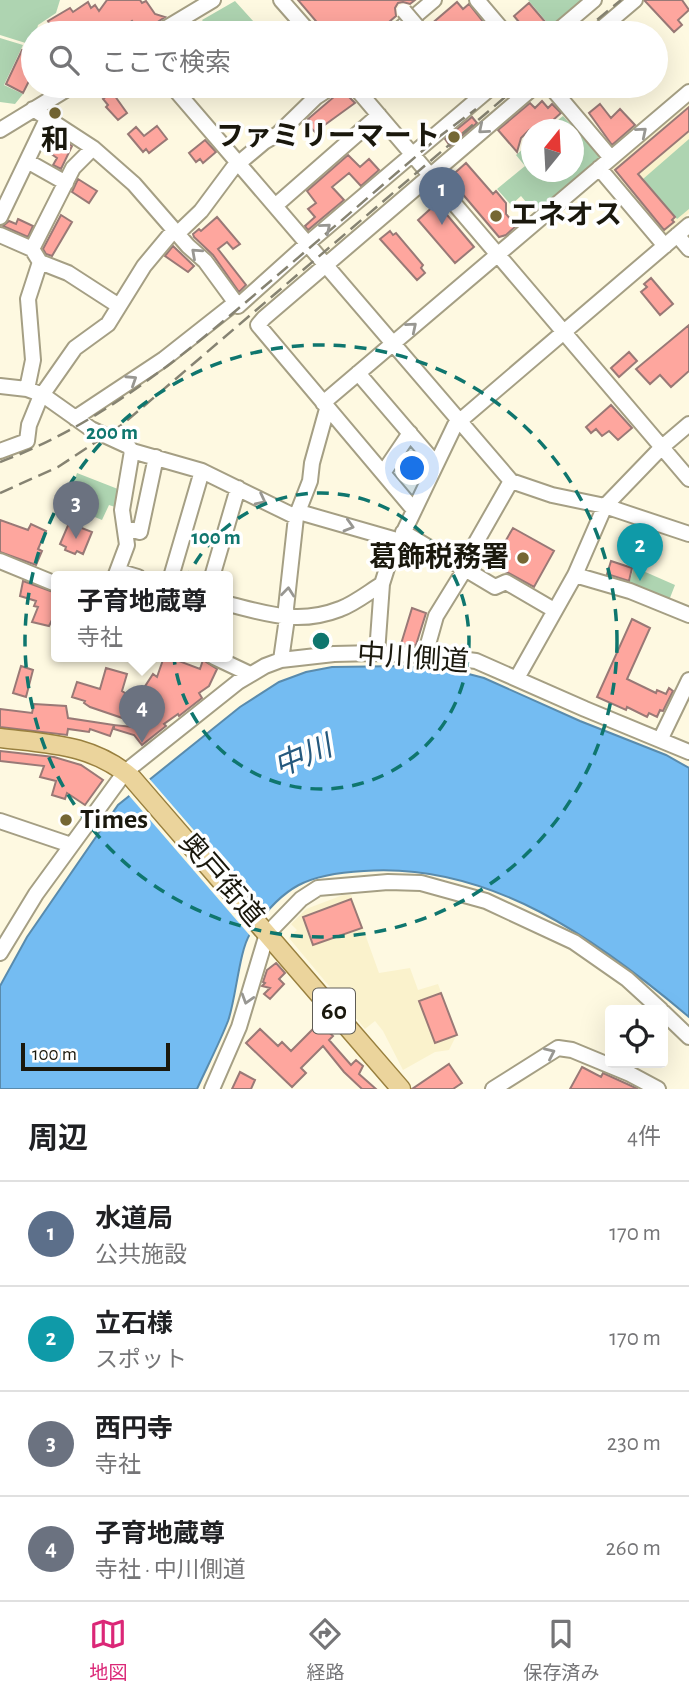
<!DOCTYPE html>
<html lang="ja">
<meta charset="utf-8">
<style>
body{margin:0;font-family:"Alegreya Sans","Noto Sans JP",sans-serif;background:#f2f2f2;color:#202124}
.controls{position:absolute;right:21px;bottom:21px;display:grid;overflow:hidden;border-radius:7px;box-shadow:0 7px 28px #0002}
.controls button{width:63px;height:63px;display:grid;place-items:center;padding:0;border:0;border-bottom:2px solid #e0e0e0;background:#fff;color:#202124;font:35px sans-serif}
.compass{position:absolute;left:521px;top:119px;width:63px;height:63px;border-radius:50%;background:#fff;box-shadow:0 7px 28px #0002;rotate:18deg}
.scale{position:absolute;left:21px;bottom:18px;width:149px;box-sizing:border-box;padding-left:7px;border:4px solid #1a180d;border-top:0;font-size:19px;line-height:24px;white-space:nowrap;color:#1a180d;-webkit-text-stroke:5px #fff;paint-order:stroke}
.you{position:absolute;left:413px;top:469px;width:24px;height:24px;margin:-18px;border:5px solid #fff;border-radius:50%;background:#1a73e8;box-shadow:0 0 0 10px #1a73e833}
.badge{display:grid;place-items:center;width:46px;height:46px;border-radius:50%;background:#db2777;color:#fff;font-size:23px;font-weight:700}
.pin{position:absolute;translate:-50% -58px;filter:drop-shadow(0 2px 4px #0008)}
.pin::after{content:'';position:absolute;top:37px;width:24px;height:21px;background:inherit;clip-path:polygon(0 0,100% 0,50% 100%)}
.popup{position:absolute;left:51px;top:571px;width:182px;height:91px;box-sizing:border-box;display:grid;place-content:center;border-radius:7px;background:#fff;filter:drop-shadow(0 2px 5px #0005);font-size:23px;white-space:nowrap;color:#757577}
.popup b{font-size:26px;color:#202124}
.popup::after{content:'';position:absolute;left:50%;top:100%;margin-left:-14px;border:14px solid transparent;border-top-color:#fff}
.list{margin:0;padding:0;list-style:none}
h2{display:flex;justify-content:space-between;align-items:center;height:91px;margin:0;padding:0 28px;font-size:30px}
h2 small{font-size:23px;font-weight:400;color:#757577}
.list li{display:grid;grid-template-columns:46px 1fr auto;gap:21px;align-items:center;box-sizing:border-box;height:105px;padding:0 28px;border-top:2px solid #e0e0e0}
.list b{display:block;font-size:26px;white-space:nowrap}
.list p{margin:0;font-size:23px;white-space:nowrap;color:#757577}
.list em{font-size:23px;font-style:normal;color:#757577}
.icon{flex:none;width:38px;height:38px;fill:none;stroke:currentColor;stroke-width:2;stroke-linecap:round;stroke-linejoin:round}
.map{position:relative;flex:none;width:689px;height:1089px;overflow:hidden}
.search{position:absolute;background:#fff;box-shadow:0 7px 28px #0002;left:21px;right:21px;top:21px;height:77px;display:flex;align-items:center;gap:18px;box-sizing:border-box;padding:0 24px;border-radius:38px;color:#757577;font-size:26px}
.sheet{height:511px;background:#fff}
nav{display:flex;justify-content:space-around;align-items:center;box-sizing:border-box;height:98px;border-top:2px solid #e0e0e0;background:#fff;font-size:19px;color:#757577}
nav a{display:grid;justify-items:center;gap:4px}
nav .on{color:#db2777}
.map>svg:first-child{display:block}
</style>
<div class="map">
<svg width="689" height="1089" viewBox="0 0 689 1089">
<rect width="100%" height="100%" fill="#fef9e1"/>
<path fill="#faf2cc" d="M689 97V213L666 233H660L607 172 609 166Z
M343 895H351L379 973 410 968 418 990 438 984 457 1034 449 1050 435 1052 403 1070 383 1031 375 1021 365 1029 289 938 297 930 291 924 306 909Z"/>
<path fill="#aed4b1" d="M0 0H60L56 13 38 25 36 33H33L32 45 0 35Z
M528 0H584L551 27Z
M235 1 264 33H212L202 20Z
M0 38 23 45 4 85 23 94 15 104 0 102Z
M563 116 601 158 537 215 521 196 511 205 497 189 525 166 516 155 531 142 532 172H574V130L547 129Z
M689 139V209L677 219 643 179Z
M77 473 123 491 118 508 109 505 102 520 66 505Z
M634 567 675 585 668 603 628 587Z"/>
<path fill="#74bcf2" stroke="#598bad" stroke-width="2" d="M404 666 461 672 484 678 580 721 666 755 689 768V1017C598 940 490 862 364 871 308 874 283 885 250 934 239 951 236 999 228 1021 219 1044 207 1067 197 1089H0V986L27 937 118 805 240 707 279 682 306 672 332 667Z"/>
<path fill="#fef9e1" d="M147 776 269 917 252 938 126 792Z"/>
<path fill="#fea69e" stroke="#997976" stroke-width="2" d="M107 0H140L142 3 146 1 155 14 165 17 141 33 132 21 120 30 122 33H89L87 30 81 33H56L48 21 70 8 73 12 88 2 91 8 95 5 99 11Z
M298 0H415L410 4 403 2 398 3 395 8 396 16 376 33H326Z
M644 0H682L689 10 678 20 682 25 674 32Z
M457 2 463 9 469 4 484 23 472 33H430L429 26Z
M529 3 546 23 539 29 544 33H528L514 16Z
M22 50 33 55V73L23 93 6 84Z
M342 90 355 103 315 132 309 126 312 123 308 119Z
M112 92 127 113 118 120 106 107 108 105 103 99Z
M542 101 548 108 552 104 561 113 542 130 535 128 529 130 521 138 517 152 498 130 530 103 535 108Z
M600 104 611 118 620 109 635 125 612 145 589 113Z
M689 107V131L638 174 675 217 672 220 674 222 664 230 615 170Z
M472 117 477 123 450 146 445 139Z
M157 126 167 139 149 153 146 149 143 152 128 134 136 127 144 136Z
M51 132 72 146 61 169 53 165 57 158 50 153 56 145 47 141Z
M205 140 216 152 203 163 200 159 196 162 189 153Z
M348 155 360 167 369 159 379 170 361 186 349 173 332 187 344 200 308 230 305 226 315 217 308 209 316 203 307 191Z
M466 163 493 194 496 191 506 203V214L516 226 506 235 499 237 449 178Z
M78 179 97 191 89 203 72 192Z
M437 203 474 247 455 263 418 220Z
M61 215 72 222 52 256 46 254 43 249Z
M217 217 240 244 233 249 227 242 218 249 246 285 239 292 213 255 194 237 193 234 199 229 201 231Z
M18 219 33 226 28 237 3 226 9 221 16 224Z
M390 231 393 235 396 233 423 265 421 268 425 273 417 280 380 239Z
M173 246 194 266 188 272 165 256Z
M651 278 673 304 660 315 641 292 647 287 644 284Z
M689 325V371L671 387 660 375 650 384 636 369Z
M629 352 637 361 619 377 611 368Z
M611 405 632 428 618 440 609 431 602 436 596 429 591 433 586 427Z
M0 520 28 530 31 524 46 531 38 549 42 551 36 565 0 552Z
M69 523 92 532 83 554 77 551 75 554 65 550 66 547 60 544Z
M513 528 554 551 534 587 492 564Z
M611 561 632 568 629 581 607 574Z
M23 581 56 593V621L52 620 49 626 32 622 38 607 34 606 36 601 20 596Z
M412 608 426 613 416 645 401 644Z
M632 619 650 628 627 679 656 693 657 690 666 694 669 688 673 691 663 711 660 710 657 717 649 713 647 717 627 707 626 710 597 697Z
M164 657H177L176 660 200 669 203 660 217 669 209 686 199 693 202 698 179 716 178 714 164 724 166 726 142 745 134 735 114 729V725L133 727 134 722 90 707 84 703 85 701 72 697 77 682 100 689 106 668 127 674 122 691 136 700 153 674 157 677Z
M21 666 33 670 26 697 13 693Z
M34 704 66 706 68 718 114 725 110 736 90 729 89 732 68 729 67 735 0 727V709L32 713Z
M0 751 54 757 81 765 103 780 85 805 67 793 65 799 52 795 56 781 40 777 44 766 0 761Z
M351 899 362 928 313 945 303 917Z
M276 963 285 973 279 979 284 984 270 999 264 994 270 988 262 986 265 983 263 982 267 970Z
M441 993 457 1035 435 1043 419 1001Z
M319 1023 333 1036 329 1040 351 1065 356 1060 363 1066 359 1074 376 1089H362L344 1072 323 1046 301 1068 306 1073 292 1087 246 1043 260 1029 278 1046 282 1042 291 1051Z
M449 1064 462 1083 453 1089H412Z
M582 1067 601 1077 603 1073 638 1089H570Z
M240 1072 255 1080 251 1089H232Z"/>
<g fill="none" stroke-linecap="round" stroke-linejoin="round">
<defs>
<path id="minor" d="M281 0 310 33
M477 0 505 33
M158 33 213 0
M395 33 434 0
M555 33 594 0
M596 33 635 0
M172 86 511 481 552 495 605 506 689 534
M354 86 689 479
M550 86 611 158
M33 109 93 148 134 184 188 246 205 261 238 306 307 244 493 86
M0 130 72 86
M27 161 66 183
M599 168 665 246
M275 206 379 115
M0 217 47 119
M177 234 201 211 233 168 264 142 278 134 316 97 333 86
M0 235 32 249
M677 235 689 249
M40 262 68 273 119 306
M358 373 436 464
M0 386 27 389 43 395 91 429 128 446 132 451 202 471 296 517
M27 389 33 360 28 299 40 262 32 249 73 168 93 148
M323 403 689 92
M75 418 164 359 235 303
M0 451 27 441 29 425 40 398 75 348 108 324 144 266 174 230
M383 473 410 433
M414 510 258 325 264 318 535 86
M299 512 400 541
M126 528 140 532 156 457
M403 532 495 587 506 582 554 610
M0 561 56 584
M462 567 511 481
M118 571 138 577
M575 575 630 591 689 615
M115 577 127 545 122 510 132 451
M171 577 202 471
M212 577 238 488
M228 604C268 614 299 625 340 609 354 604 369 592 382 584
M377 653 382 584 388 565 455 425 689 225
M425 655 436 616 465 569
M214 657 250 674
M281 660 287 618 286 608 296 517 310 481 312 463 327 409
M517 678 575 575 605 506 662 447 689 424
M661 738 689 680
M0 821 71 845
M0 953 36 894 125 772 238 682 265 666 281 660 334 654 377 653 437 656 476 661 585 709 689 752
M663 1012 689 1037
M212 1089 239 1027 267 934 301 899 318 888 388 882 421 883 486 901 574 942 627 979 661 1010
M493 1089 558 1048 572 1050 630 1074 658 1089"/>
<path id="major" d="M0 738C50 744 92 744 132 778L401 1089"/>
</defs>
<use href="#minor" stroke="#a59f84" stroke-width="18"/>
<use href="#major" stroke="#99803f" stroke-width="21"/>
<use href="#minor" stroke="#fff" stroke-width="14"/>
<use href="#major" stroke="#ebd49c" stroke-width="18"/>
<path stroke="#868372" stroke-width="2.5" stroke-dasharray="14 7" stroke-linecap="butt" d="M581 33 621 0
M0 462C102 424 184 355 266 285 324 236 382 185 440 136L476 109
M0 493 58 467 123 424 518 86"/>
<defs>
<path id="minor-bridge" d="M404 11 421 31"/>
</defs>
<use href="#minor-bridge" stroke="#a59f84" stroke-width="18" stroke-linecap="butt"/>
<use href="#minor-bridge" stroke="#fff" stroke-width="14"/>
</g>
<defs><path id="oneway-chevron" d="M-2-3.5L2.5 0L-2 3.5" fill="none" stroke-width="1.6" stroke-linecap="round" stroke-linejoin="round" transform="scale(1.75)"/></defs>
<g stroke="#989792">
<use href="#oneway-chevron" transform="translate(483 129) rotate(140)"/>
<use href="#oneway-chevron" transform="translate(642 132) rotate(-40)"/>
<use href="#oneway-chevron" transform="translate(326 228) rotate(-40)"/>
<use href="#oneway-chevron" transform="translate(196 253) rotate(-138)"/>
<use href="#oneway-chevron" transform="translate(412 327) rotate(-40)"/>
<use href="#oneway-chevron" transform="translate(132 380) rotate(-33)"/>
<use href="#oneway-chevron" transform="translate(261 500) rotate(27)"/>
<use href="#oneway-chevron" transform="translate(349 526) rotate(16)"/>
<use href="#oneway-chevron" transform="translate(288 592) rotate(-84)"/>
<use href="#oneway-chevron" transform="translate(247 999) rotate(107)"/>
<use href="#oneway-chevron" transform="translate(550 1053) rotate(-25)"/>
</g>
<g fill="none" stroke="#0f766e" stroke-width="3.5" stroke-dasharray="12 9">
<circle cx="321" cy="641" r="148"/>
<circle cx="321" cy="641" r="296"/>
</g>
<g fill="#756734" stroke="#fff" stroke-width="2.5">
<circle cx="55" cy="113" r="7"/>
<circle cx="454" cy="137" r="7"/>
<circle cx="496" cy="216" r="7"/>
<circle cx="523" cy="558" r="7"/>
<circle cx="66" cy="820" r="7"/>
</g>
<g text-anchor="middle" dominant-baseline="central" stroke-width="7" stroke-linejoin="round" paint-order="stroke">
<rect fill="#fff" stroke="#5f5d56" stroke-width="2" x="313" y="988.5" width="42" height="45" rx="5"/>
<g font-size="26" font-weight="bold" fill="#1a180d">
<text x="334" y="1011">60</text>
</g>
<g font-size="28" font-weight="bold" fill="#1a180d" stroke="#fff" text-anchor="end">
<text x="440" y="137">ファミリーマート</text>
<text x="55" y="141" text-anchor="middle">和</text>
<text x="510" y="216" text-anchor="start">エネオス</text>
<text x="509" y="558">葛飾税務署</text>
<text x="80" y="820" text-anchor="start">Times</text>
</g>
<g font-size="28" fill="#1a180d" stroke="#fff">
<text transform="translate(413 659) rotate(4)">中川側道</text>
<text transform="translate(221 880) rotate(49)">奥戸街道</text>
</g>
<g font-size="30" font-style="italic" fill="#25597e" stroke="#fff">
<text transform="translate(303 757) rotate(-23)">中川</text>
</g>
</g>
<circle cx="321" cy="641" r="10" fill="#0f766e" stroke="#fff" stroke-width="3.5"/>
<g font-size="21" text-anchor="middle" font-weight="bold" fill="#0f766e" stroke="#fff" stroke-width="7" stroke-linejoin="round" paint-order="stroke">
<text x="112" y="439">200 m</text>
<text x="216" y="544">100 m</text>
</g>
</svg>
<div class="controls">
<button><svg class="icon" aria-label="locate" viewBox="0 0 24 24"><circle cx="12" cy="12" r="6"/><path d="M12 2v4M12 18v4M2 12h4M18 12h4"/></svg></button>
</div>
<svg class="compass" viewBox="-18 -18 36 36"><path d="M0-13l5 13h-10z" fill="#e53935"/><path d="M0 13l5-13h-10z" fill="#757577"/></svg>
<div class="scale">100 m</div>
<div class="you"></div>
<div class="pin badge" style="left:442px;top:225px;background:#5c6f8a">1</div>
<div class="pin badge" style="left:640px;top:581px;background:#0f9aa8">2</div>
<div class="pin badge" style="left:76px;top:539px;background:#6b7280">3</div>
<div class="pin badge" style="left:142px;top:743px;background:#6b7280">4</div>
<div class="popup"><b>子育地蔵尊</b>寺社</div>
<div class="search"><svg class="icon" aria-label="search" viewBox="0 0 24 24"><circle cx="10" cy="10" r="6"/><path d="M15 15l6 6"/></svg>ここで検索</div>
</div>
<section class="sheet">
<h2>周辺<small>4件</small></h2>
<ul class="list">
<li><span class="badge" style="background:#5c6f8a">1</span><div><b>水道局</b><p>公共施設</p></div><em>170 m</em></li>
<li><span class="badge" style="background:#0f9aa8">2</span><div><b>立石様</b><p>スポット</p></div><em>170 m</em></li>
<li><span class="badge" style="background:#6b7280">3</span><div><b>西円寺</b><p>寺社</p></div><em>230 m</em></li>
<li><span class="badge" style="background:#6b7280">4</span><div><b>子育地蔵尊</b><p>寺社 · 中川側道</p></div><em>260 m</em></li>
</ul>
</section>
<nav>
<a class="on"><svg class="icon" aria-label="map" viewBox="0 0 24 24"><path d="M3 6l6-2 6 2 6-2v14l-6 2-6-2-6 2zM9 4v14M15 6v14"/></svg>地図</a>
<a><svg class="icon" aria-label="directions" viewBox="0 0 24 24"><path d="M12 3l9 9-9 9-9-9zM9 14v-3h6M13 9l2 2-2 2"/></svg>経路</a>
<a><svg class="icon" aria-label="saved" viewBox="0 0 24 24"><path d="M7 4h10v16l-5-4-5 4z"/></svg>保存済み</a>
</nav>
